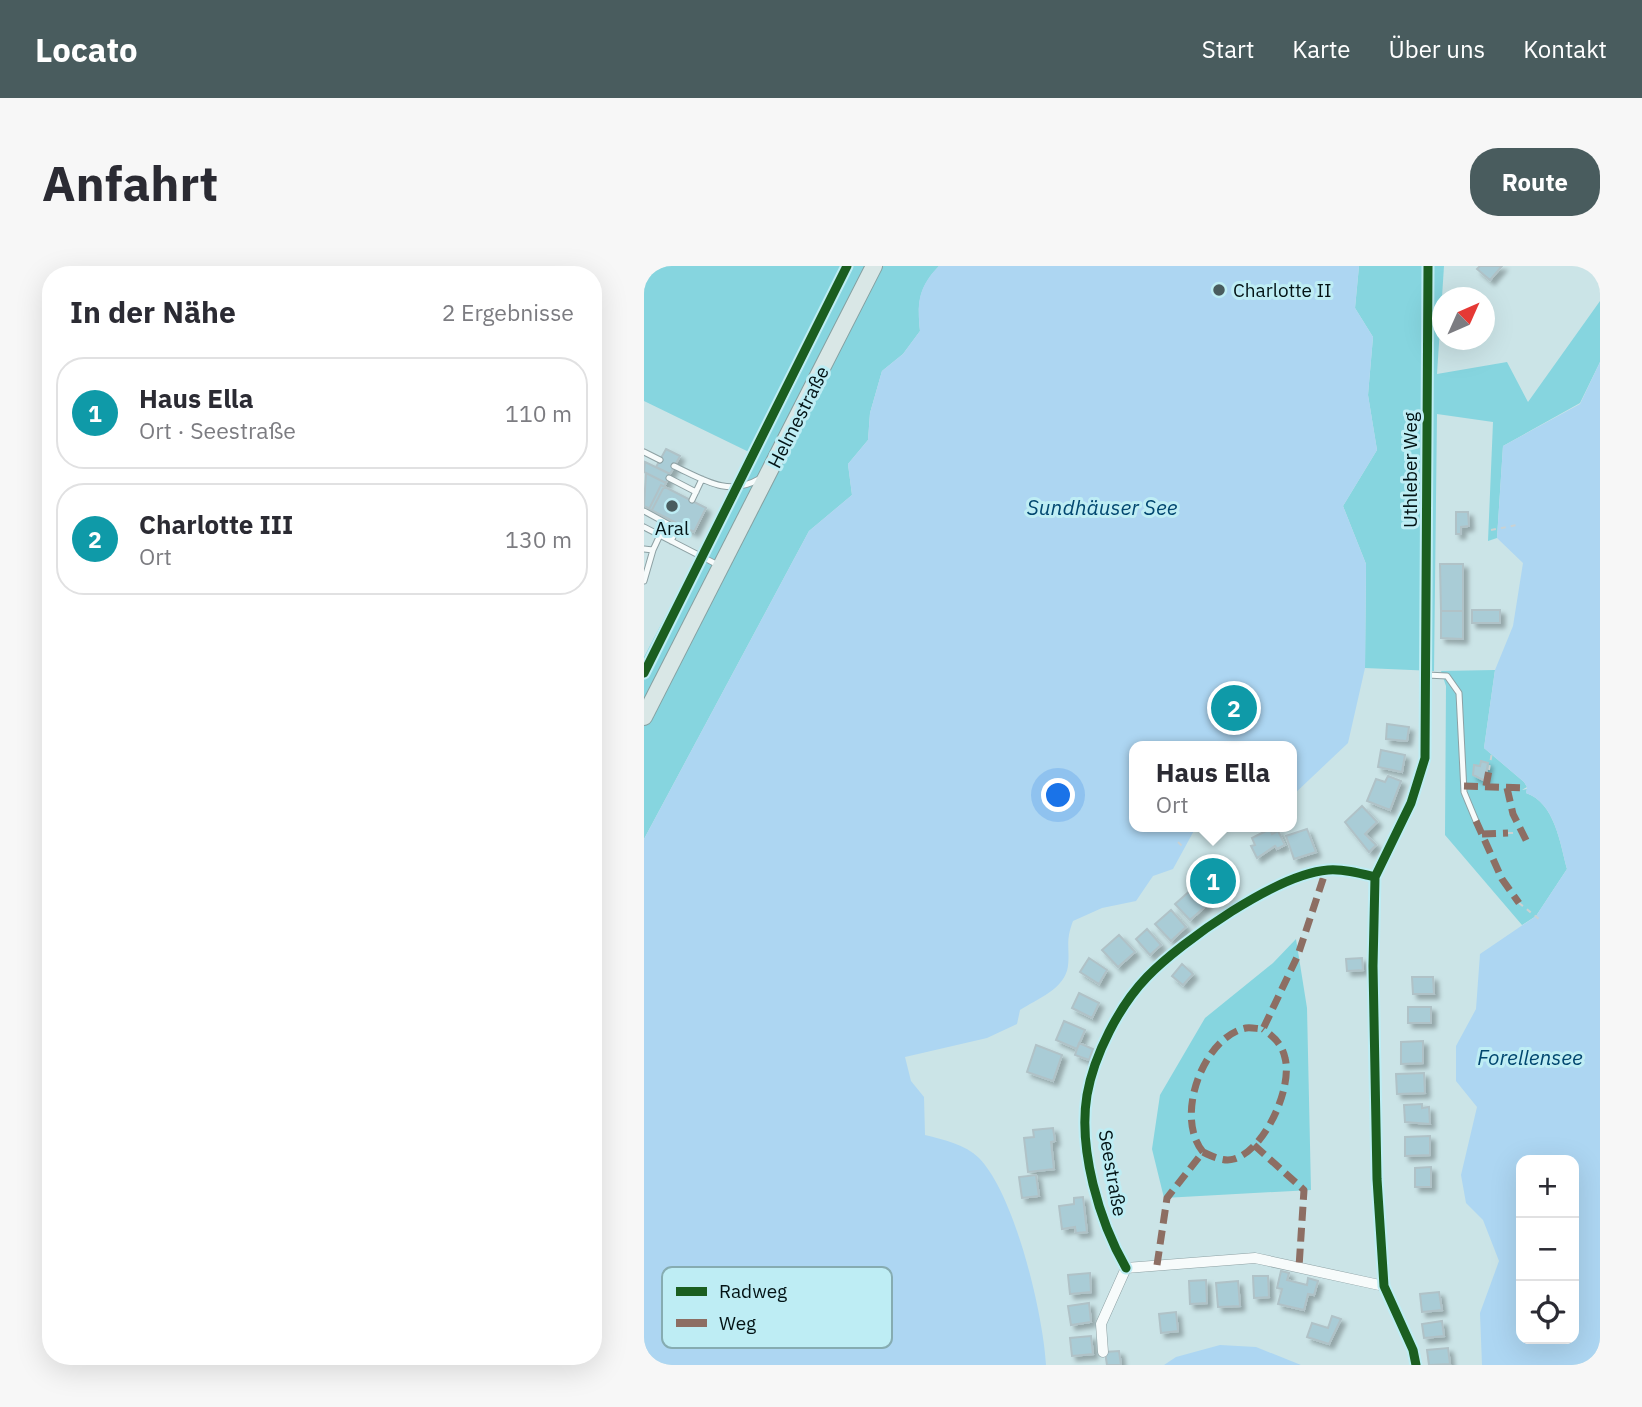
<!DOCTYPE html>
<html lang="de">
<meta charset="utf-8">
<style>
body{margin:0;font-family:"IBM Plex Sans",sans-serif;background:#f7f7f7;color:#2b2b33}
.controls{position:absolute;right:21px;bottom:21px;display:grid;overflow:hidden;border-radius:14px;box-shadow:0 7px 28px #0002}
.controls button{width:63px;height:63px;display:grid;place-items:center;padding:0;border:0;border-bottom:2px solid #e1e1e2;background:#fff;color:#2b2b33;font:35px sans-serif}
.compass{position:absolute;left:788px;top:21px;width:63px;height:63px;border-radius:50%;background:#fff;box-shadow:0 7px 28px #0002;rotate:45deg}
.you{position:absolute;left:415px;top:530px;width:24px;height:24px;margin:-18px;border:5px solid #fff;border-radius:50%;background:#1a73e8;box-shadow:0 0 0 10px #1a73e833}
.badge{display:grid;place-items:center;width:46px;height:46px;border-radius:50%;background:#495c5e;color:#fff;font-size:23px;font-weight:700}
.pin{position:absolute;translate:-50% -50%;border:4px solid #fff;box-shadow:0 2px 7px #0006}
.popup{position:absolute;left:485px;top:475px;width:168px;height:91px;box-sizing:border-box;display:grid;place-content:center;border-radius:14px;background:#fff;filter:drop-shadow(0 2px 5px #0005);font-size:23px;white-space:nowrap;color:#7c7c81}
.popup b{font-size:26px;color:#2b2b33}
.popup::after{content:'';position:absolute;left:50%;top:100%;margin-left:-14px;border:14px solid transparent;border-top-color:#fff}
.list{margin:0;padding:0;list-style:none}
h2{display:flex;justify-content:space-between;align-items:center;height:91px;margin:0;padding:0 28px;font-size:30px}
h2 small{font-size:23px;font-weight:400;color:#7c7c81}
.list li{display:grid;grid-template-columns:46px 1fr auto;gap:21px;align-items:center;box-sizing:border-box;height:112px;margin:0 14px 14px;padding:0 14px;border:2px solid #e1e1e2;border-radius:28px}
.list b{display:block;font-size:26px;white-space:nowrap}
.list p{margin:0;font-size:23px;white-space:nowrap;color:#7c7c81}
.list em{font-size:23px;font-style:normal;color:#7c7c81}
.icon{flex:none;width:38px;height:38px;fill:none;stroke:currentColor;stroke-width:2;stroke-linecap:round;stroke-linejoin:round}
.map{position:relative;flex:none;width:956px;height:1099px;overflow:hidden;border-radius:28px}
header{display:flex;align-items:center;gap:42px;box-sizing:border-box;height:98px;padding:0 35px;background:#495c5e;color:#fff}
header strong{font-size:33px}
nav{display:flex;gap:38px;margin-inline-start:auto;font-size:24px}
.intro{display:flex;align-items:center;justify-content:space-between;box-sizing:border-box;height:168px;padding:0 42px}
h1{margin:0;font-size:49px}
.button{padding:18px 32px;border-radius:28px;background:#495c5e;color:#fff;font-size:24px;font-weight:700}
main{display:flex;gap:42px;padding:0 42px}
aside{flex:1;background:#fff;border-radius:28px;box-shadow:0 7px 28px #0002}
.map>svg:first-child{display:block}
</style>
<header>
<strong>Locato</strong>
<nav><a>Start</a><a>Karte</a><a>Über uns</a><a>Kontakt</a></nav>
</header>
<div class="intro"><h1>Anfahrt</h1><a class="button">Route</a></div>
<main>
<aside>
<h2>In der Nähe<small>2 Ergebnisse</small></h2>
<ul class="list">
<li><span class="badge" style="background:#0f9aa8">1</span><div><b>Haus Ella</b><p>Ort · Seestraße</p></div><em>110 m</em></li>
<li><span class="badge" style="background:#0f9aa8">2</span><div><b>Charlotte III</b><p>Ort</p></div><em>130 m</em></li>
</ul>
</aside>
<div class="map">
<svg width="956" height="1099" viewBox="0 0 956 1099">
<defs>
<filter id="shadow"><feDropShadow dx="4.5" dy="4.5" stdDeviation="2" flood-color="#0004"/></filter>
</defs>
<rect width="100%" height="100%" fill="#cbe4e7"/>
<path fill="#86d5df" d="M0 0H295C275 21 273 36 276 65L259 88 238 105 226 147 224 174 204 198 208 229 165 265 0 573V391L107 187 0 135Z
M715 0H800L793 108 863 96 884 136 956 35V96L936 137 859 180 853 272 844 275 849 156 793 148 790 405 721 402 722 298 699 240 733 184 724 129 729 71 711 42Z
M851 404 840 482 880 516 883 521 878 524 883 523 882 527C911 537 916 577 923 603L892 650 878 659 801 569 802 420 797 405Z
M652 673 663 742 667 924 520 932 508 883 516 829 561 752 629 697Z"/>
<path fill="#add6f2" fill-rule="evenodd" d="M295 0H715L711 42 729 71 724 129 733 184 699 240 722 298 721 402 704 477 648 530V480H490V561H552L529 603 509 610 492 635 458 642 429 655C421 676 426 681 424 700 421 723 393 733 376 744L373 758 343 772 261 791 267 815 280 831 281 869C300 874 321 878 335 892 371 929 399 1047 402 1099H0V573L165 265 208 229 204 198 224 174 226 147 238 105 259 88 276 65C273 37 274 21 295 0Z
M956 96V1099H838L836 1047 855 995 839 954 822 937 817 909 833 841 812 815V780L832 743 836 688 892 650 923 603C916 577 911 537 882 527L883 521 880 516 840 482 851 404 869 360 879 297 853 272 859 180 936 138ZM930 894V1073H877V894Z
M576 1079 612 1081 657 1099H520L532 1091Z"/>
<path fill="#a9ccd6" stroke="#b0c2c7" stroke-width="2" filter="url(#shadow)" d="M836 0H858L846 14 833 3Z
M22 183 36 190 26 208 12 201Z
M1 196 26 208 22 217 0 206Z
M2 207 22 217 8 244 0 240Z
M17 219 62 242 50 266 5 243Z
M812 246H824L825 260 817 261V268H812Z
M796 298H819V345H797Z
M828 344H856V357H828Z
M797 345H819V373L797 372Z
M743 458 765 461 763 475 742 473Z
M737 484 761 489 758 506 734 501Z
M837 495 844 497 841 515 829 509 830 499 836 500Z
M744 510 757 515 746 544 723 535 732 513 741 516Z
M718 540 733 556 721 568 732 579 725 586 701 556Z
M626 563 628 568 634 565 641 579 633 583 631 580 613 592 607 580 611 579 608 572Z
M663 563 672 586 650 593 642 570Z
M570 600 584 616 569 630 554 614Z
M548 623 563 639 546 654 531 638Z
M527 644 542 661 527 675 511 658Z
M503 663 517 679 506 689 492 673Z
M475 669 491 686 474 701 458 684Z
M445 692 463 704 455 718 436 706Z
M718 692 719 704 703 705 702 693Z
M538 698 549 708 539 719 528 710Z
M768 711H789L790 728H769Z
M435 727 455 737 448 752 428 742Z
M764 741H787V757H764Z
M420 755 441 764 433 783 412 774Z
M779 775V797L757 798V776Z
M435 777 449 783 445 794 431 789Z
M392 779 418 789 409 815 383 806Z
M780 807 781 827 753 828 752 808Z
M778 838V842L785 841 786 858 761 856 760 839Z
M409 862 411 875 407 876 410 903 384 906 380 872 390 871 389 864Z
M786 870V889L761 890V871Z
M787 901V921H771V902Z
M392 909 395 930 378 932 375 911Z
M439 931 443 966 432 967 431 961 418 963 415 940 430 938V932Z
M637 1005 645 1007 643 1014 663 1019 664 1012 674 1015 670 1029 664 1028 660 1044 634 1038 638 1023 633 1022Z
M446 1007 447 1026 426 1028 424 1009Z
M609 1010H624L625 1031 610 1032Z
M562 1014 563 1037 546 1038 545 1015Z
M594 1015 596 1040 574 1041 572 1017Z
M795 1026 798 1044 778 1046 776 1028Z
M445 1037 447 1056 427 1059 424 1040Z
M532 1046 534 1065 517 1067 515 1048Z
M688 1050 697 1053 685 1078 663 1071 668 1057 684 1062Z
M798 1055 800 1070 780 1072 778 1058Z
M447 1070 449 1088 428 1090 426 1072Z
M804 1082 806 1098 785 1099 783 1084Z
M475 1085 477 1099H463L461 1086Z"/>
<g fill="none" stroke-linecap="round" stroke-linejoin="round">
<defs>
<path id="lane" d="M0 186 16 194
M30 200C60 214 84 231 115 213
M25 212 52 226
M48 234 58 213
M0 245 33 263 27 275
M0 261 76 300
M0 283 9 284 16 269
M0 315 9 284
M783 409 803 410 815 427 820 526 832 555"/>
<path id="street" d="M482 1002C455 955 434 883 443 829 450 789 475 740 503 711 538 675 633 608 684 604 700 603 715 607 731 611
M459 1086 457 1058 482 1002 611 992 740 1020
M772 1099 769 1084 740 1020 733 913 729 700 731 611 767 537 781 492 784 0"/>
<path id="primary" d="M0 451 230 0"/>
</defs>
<use href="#lane" stroke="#8da0a3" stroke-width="7"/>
<use href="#street" stroke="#8da0a3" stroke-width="11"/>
<use href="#primary" stroke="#85a0a1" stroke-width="18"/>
<path stroke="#cad2d3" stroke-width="2" stroke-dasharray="5 5" stroke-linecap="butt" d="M847 264 873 259
M845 504 848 486
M864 567H869
M534 576 540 582
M875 637 895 653V654L893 652"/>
<use href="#lane" stroke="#f7fbfb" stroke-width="5"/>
<use href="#street" stroke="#f7fbfb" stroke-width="10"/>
<use href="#primary" stroke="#d9e7e6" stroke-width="16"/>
<path stroke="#8d6e63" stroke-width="7" stroke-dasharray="14 7" stroke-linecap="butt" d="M820 520 882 522
M842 520 845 504
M863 522 869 548 884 578
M832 555 858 613 875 637
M838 568 864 567
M610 879 660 924 655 1001
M559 886C569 891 580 896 590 893 621 884 649 821 641 792 638 778 630 771 619 763
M513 999 523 932 559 886C530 851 559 771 602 762 607 761 614 763 619 763L654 689 682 604"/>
<defs>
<path id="cycleway" d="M0 407 203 0
M482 1002C455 955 434 883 443 829 450 789 475 740 503 711 538 675 633 608 684 604 700 603 715 607 731 611
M772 1099 769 1084 740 1020 733 913 729 700 731 611 767 537 781 492 784 0"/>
</defs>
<use href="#cycleway" stroke="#beedf4" stroke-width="13"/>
<use href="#cycleway" stroke="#1b5e20" stroke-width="9"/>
</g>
<g fill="#495c5e" stroke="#beedf4" stroke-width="2.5">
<circle cx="575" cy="24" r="7"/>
<circle cx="28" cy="240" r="7"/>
</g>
<g text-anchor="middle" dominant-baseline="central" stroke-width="6" stroke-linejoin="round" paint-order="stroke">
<g font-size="19" fill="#031315" stroke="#beedf4" text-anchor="start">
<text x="589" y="24">Charlotte II</text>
<text x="28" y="262" text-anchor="middle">Aral</text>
</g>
<g font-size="19" fill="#031315" stroke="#beedf4">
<text transform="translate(154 151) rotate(-63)">Helmestraße</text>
<text transform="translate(766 204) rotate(-90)">Uthleber Weg</text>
<text transform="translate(469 907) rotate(80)">Seestraße</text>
</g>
<g font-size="21" font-style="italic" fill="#01466f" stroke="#beedf4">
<text x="458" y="241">Sundhäuser See</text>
<text x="886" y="791">Forellensee</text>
</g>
</g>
<rect x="18" y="1001" width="230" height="81" rx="10" fill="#beedf4" stroke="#86acb1" stroke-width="2"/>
<rect x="32" y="1021" width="31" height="9" fill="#1b5e20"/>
<rect x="32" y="1053" width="31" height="8" fill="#8d6e63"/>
<g font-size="19" fill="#031315">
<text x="75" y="1032">Radweg</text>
<text x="75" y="1064">Weg</text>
</g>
</svg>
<div class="controls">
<button>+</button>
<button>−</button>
<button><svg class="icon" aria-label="locate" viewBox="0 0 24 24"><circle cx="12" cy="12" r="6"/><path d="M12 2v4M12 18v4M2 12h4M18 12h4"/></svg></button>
</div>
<svg class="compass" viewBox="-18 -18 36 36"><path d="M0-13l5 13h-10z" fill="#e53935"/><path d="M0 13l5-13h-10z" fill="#7c7c81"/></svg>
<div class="you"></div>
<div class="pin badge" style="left:569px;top:615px;background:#0f9aa8">1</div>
<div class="popup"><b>Haus Ella</b>Ort</div>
<div class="pin badge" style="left:590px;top:442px;background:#0f9aa8">2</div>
</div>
</main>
